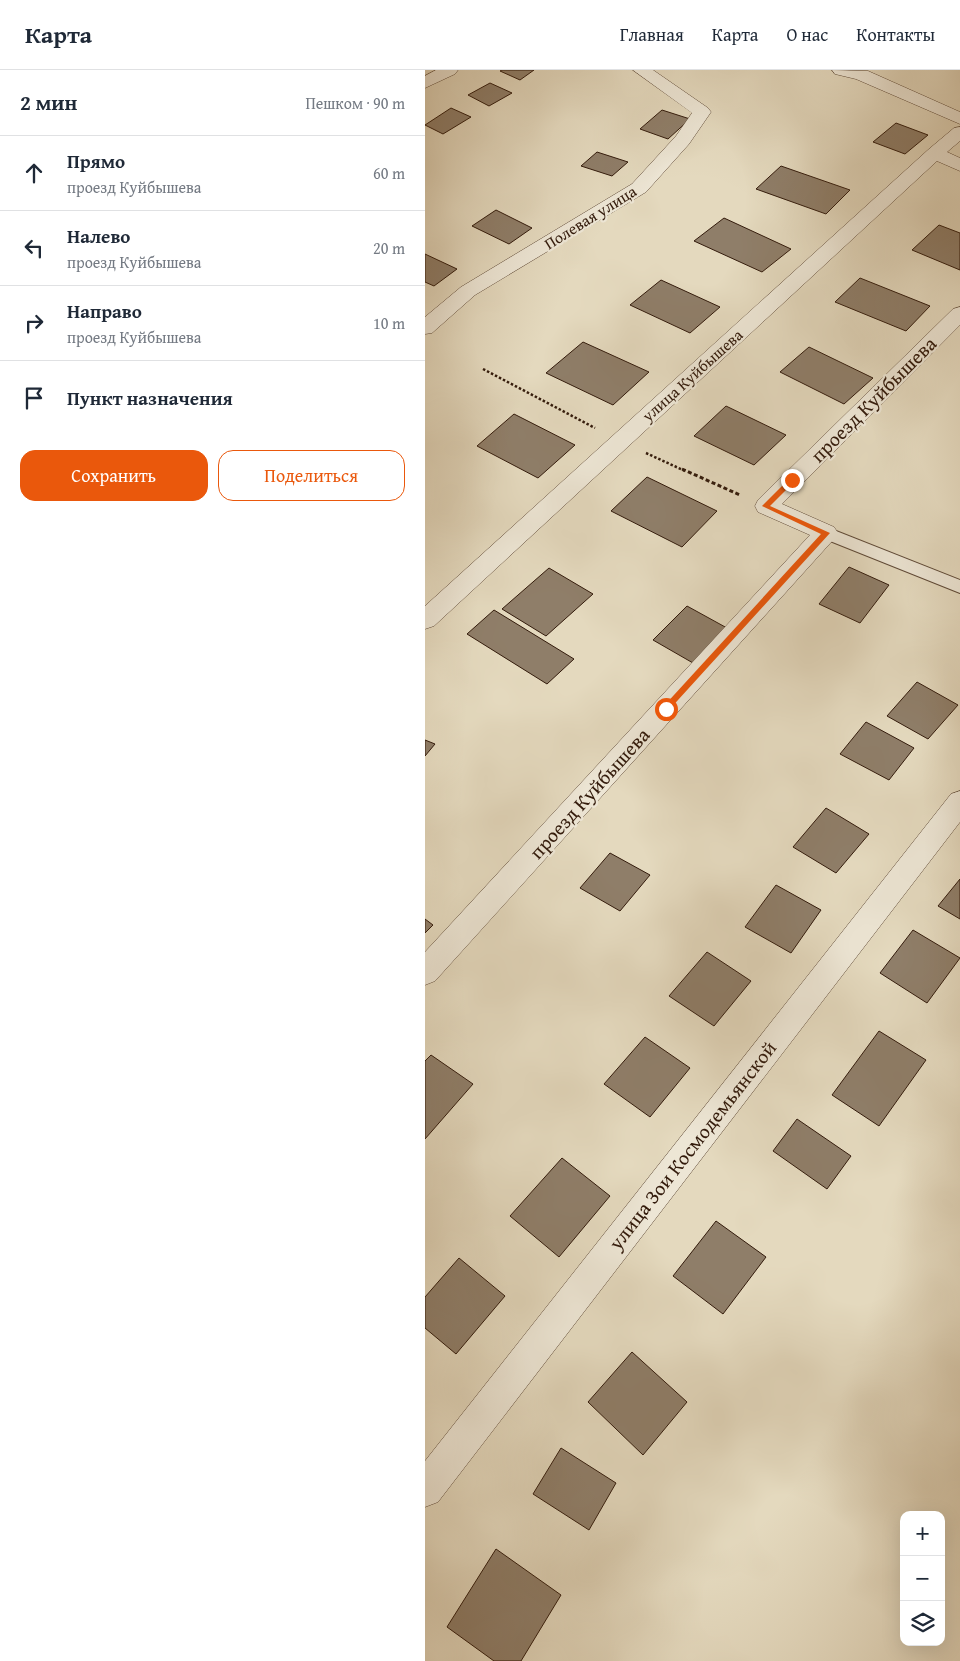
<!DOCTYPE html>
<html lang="ru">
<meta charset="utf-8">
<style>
body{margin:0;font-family:"Gentium Book Plus",serif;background:#f6f6f7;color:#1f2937}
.controls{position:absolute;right:15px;bottom:15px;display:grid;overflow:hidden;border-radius:10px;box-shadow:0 5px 20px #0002}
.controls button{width:45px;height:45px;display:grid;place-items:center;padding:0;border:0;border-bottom:1px solid #e0e1e3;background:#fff;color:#1f2937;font:25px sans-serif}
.stop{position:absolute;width:15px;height:15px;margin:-11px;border:4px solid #ea580c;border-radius:50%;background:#fff}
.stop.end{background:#ea580c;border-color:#fff;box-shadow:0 1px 5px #0008}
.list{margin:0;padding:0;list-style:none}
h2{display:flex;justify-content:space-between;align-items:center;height:65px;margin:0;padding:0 20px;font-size:21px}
h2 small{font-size:16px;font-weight:400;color:#747a83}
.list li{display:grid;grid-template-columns:32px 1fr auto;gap:15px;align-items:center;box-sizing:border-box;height:75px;padding:0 20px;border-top:1px solid #e0e1e3}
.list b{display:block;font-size:19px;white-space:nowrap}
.list p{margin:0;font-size:16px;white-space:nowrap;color:#747a83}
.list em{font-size:16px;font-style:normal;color:#747a83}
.actions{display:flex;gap:10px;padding:15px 20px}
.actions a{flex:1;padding:11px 0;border:1px solid #ea580c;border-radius:15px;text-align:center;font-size:18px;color:#ea580c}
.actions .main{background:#ea580c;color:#fff}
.icon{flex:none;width:28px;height:28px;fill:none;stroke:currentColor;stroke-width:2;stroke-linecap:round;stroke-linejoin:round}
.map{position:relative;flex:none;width:535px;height:1591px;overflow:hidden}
header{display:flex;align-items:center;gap:30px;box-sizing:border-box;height:70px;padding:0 25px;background:#fff;border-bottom:1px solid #e0e1e3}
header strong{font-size:24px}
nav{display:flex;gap:28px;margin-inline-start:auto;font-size:18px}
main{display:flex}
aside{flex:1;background:#fff}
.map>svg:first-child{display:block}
</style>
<header>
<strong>Карта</strong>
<nav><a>Главная</a><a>Карта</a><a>О нас</a><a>Контакты</a></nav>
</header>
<main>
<aside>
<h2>2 мин<small>Пешком · 90 m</small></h2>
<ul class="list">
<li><svg class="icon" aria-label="ahead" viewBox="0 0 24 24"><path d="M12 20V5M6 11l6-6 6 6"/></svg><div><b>Прямо</b><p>проезд Куйбышева</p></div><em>60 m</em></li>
<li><svg class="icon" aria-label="left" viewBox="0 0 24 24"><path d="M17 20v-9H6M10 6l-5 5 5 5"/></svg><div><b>Налево</b><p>проезд Куйбышева</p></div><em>20 m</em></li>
<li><svg class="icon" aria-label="right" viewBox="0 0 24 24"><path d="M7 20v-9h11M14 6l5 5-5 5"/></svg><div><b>Направо</b><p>проезд Куйбышева</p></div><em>10 m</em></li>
<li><svg class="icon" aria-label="arrive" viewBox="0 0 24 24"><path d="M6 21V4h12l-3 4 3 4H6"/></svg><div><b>Пункт назначения</b></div></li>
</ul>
<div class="actions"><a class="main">Сохранить</a><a>Поделиться</a></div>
</aside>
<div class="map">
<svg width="535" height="1591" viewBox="0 0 535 1591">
<rect width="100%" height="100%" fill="#e4d9be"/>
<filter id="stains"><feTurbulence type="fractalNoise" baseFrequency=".004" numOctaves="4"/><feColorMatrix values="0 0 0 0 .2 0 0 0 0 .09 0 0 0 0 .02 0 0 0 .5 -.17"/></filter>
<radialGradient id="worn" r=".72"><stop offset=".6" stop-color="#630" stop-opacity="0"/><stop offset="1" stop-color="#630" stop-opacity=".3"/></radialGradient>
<path fill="#8f7e69" stroke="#331b0c" d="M77 0H109L95 10 75 1Z
M65 13 87 23 64 36 43 25Z
M26 38 46 47 18 64 0 55Z
M237 40 265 49 243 69 215 59Z
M471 53 503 65 480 84 448 72Z
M172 82 203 92 187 106 156 96Z
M356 96 425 120 401 144 331 119Z
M71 140 107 158 84 174 47 156Z
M299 148 366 179 337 202 269 171Z
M514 155 535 163V200L487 180Z
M0 184 32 199 9 216 0 212Z
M435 208 505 236 481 261 410 232Z
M236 210 295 237 265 263 205 235Z
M158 272 224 302 188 335 121 303Z
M384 277 448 308 419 334 355 302Z
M301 336 361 365 329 395 269 366Z
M89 344 150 375 113 408 52 376Z
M222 407 292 441 257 477 186 441Z
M424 497 464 515 435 553 394 534Z
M124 498 168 524 121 566 77 539Z
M262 536 302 558 268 593 228 570Z
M69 540 149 589 122 614 42 564Z
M492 612 533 635 503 669 462 646Z
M441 652 489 678 464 710 415 684Z
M0 670 10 674 0 686Z
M401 738 444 764 411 803 368 777Z
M185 783 225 805 195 841 155 818Z
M535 809V849L513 836Z
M351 815 396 840 366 883 320 857Z
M0 849 8 855 0 863Z
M488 860 535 888 502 933 455 903Z
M282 882 326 911 289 956 244 926Z
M454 961 501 990 454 1056 407 1025Z
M220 967 265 998 225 1047 179 1014Z
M6 985 48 1014 0 1069V991Z
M372 1049 426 1086 402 1119 348 1081Z
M137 1088 185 1126 134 1187 85 1146Z
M291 1151 341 1187 298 1244 248 1206Z
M34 1188 80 1226 31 1284 0 1258V1227Z
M207 1282 262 1332 218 1385 163 1332Z
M136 1378 191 1413 164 1460 108 1424Z
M71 1479 136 1525 96 1591H69L22 1557Z"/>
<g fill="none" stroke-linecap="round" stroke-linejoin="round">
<defs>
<path id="lane" d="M401 457 535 510V523L395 467 393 463 395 459Z"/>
<path id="street" d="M11 0H33L30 4 0 18V6Z
M208 0H228L283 38 286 42 264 74 221 122 50 225 7 263 0 264V247L36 217 207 114 251 66 267 43Z
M407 0 443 1 535 42V54L431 9 410 4Z
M535 57V71L522 82 535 88V101L512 91 9 556 0 559V536L504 79 529 58Z
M535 237V255L357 434 409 457 413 463 409 469 10 911 0 915V882L385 465 333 442 330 436 333 430 528 239Z
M535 721V752L13 1432 0 1437V1391L526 724Z"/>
</defs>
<use href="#lane" stroke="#5f4a38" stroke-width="2"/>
<use href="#street" stroke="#5f4a38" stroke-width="1"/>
<path stroke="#331b0c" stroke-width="2.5" stroke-dasharray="2.5 2" stroke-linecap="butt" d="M58 299 170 358
M221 383 260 401"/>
<path stroke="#331b0c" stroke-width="3" stroke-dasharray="4 2.5" stroke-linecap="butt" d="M257 399 315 425"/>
<use href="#lane" fill="#ede6d5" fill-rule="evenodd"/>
<use href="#street" fill="#ede6d5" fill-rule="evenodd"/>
</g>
<path fill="#ea580c" d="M365 408 371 410 345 436 405 463 243 641H238V637L396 464 337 436Z"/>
<g text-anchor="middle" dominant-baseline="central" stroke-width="4.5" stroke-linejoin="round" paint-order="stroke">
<g font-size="16" fill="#331b0c" stroke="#ede6d5">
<text transform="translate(165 147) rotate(-32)">Полевая улица</text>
<text transform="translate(267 305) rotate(-42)">улица Куйбышева</text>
</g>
<g font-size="20" fill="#331b0c" stroke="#ede6d5">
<text transform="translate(448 329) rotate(-45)">проезд Куйбышева</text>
<text transform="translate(164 723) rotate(-48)">проезд Куйбышева</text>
<text transform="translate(267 1075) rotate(-52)">улица Зои Космодемьянской</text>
</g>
</g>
<rect width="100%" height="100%" filter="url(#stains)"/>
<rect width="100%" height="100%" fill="url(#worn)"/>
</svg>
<div class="controls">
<button>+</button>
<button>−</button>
<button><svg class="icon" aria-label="layers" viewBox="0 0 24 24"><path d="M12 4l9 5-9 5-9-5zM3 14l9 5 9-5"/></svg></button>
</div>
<div class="stop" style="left:241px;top:639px"></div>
<div class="stop end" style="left:367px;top:410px"></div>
</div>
</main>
